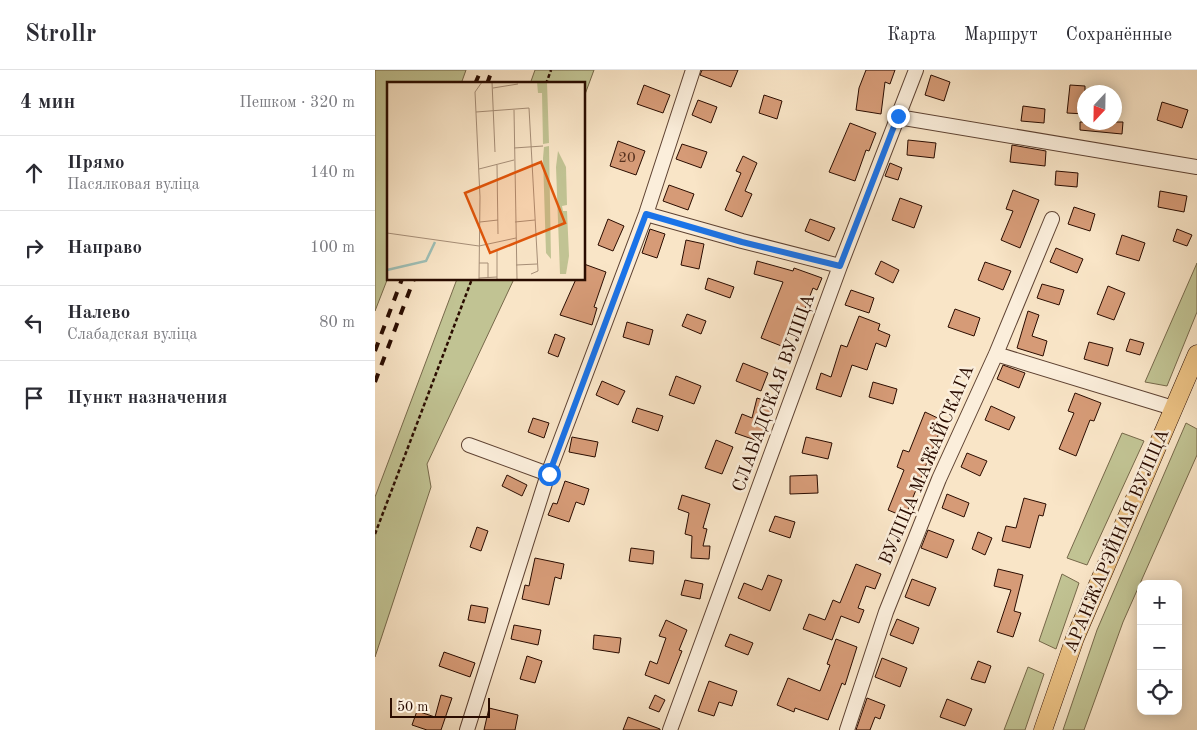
<!DOCTYPE html>
<html lang="ru">
<meta charset="utf-8">
<style>
body{margin:0;font-family:"Old Standard TT",serif;background:#f7f7f7;color:#2b2b33}
.controls{position:absolute;right:15px;bottom:15px;display:grid;overflow:hidden;border-radius:10px;box-shadow:0 2px 12px #0003}
.controls button{width:45px;height:45px;display:grid;place-items:center;padding:0;border:0;border-bottom:1px solid #e1e1e2;background:#fff;color:#2b2b33;font:25px sans-serif}
.compass{position:absolute;left:702px;top:15px;width:45px;height:45px;border-radius:50%;background:#fff;box-shadow:0 2px 12px #0003;rotate:202deg}
.scale{position:absolute;left:15px;bottom:12px;width:100px;box-sizing:border-box;padding-left:5px;border:2px solid #2a0c00;border-top:0;font-size:14px;line-height:18px;white-space:nowrap;color:#2a0c00;-webkit-text-stroke:4px #fbeedb;paint-order:stroke}
.stop{position:absolute;width:15px;height:15px;margin:-11px;border:4px solid #1a73e8;border-radius:50%;background:#fff}
.stop.end{background:#1a73e8;border-color:#fff;box-shadow:0 1px 5px #0008}
.list{margin:0;padding:0;list-style:none}
h2{display:flex;justify-content:space-between;align-items:center;height:65px;margin:0;padding:0 20px;font-size:21px}
h2 small{font-size:16px;font-weight:400;color:#7c7c81}
.list li{display:grid;grid-template-columns:32px 1fr auto;gap:15px;align-items:center;box-sizing:border-box;height:75px;padding:0 20px;border-top:1px solid #e1e1e2}
.list b{display:block;font-size:19px;white-space:nowrap}
.list p{margin:0;font-size:16px;white-space:nowrap;color:#7c7c81}
.list em{font-size:16px;font-style:normal;color:#7c7c81}
.icon{flex:none;width:28px;height:28px;fill:none;stroke:currentColor;stroke-width:2;stroke-linecap:round;stroke-linejoin:round}
.map{position:relative;flex:none;width:822px;height:660px;overflow:hidden}
header{display:flex;align-items:center;gap:30px;box-sizing:border-box;height:70px;padding:0 25px;background:#fff;border-bottom:1px solid #e1e1e2}
header strong{font-size:24px}
nav{display:flex;gap:28px;margin-inline-start:auto;font-size:18px}
main{display:flex}
aside{flex:1;background:#fff}
.map>svg:first-child{display:block}
</style>
<header>
<strong>Strollr</strong>
<nav><a>Карта</a><a>Маршрут</a><a>Сохранённые</a></nav>
</header>
<main>
<aside>
<h2>4 мин<small>Пешком · 320 m</small></h2>
<ul class="list">
<li><svg class="icon" aria-label="ahead" viewBox="0 0 24 24"><path d="M12 20V5M6 11l6-6 6 6"/></svg><div><b>Прямо</b><p>Пасялковая вуліца</p></div><em>140 m</em></li>
<li><svg class="icon" aria-label="right" viewBox="0 0 24 24"><path d="M7 20v-9h11M14 6l5 5-5 5"/></svg><div><b>Направо</b></div><em>100 m</em></li>
<li><svg class="icon" aria-label="left" viewBox="0 0 24 24"><path d="M17 20v-9H6M10 6l-5 5 5 5"/></svg><div><b>Налево</b><p>Слабадская вуліца</p></div><em>80 m</em></li>
<li><svg class="icon" aria-label="arrive" viewBox="0 0 24 24"><path d="M6 21V4h12l-3 4 3 4H6"/></svg><div><b>Пункт назначения</b></div></li>
</ul>
</aside>
<div class="map">
<svg width="822" height="660" viewBox="0 0 822 660">
<rect width="100%" height="100%" fill="#f9e5c7"/>
<filter id="stains"><feTurbulence type="fractalNoise" baseFrequency=".004" numOctaves="4"/><feColorMatrix values="0 0 0 0 .2 0 0 0 0 .09 0 0 0 0 .02 0 0 0 .5 -.17"/></filter>
<radialGradient id="worn" r=".72"><stop offset=".6" stop-color="#630" stop-opacity="0"/><stop offset="1" stop-color="#630" stop-opacity=".3"/></radialGradient>
<path fill="#c1c393" stroke="#76684a" d="M0 0H91L86 14H14V205L0 241Z
M160 0H219L209 27V14H155Z
M822 193V242L792 316 770 312Z
M82 209H139L52 394 56 417 0 587V427Z
M811 353 822 359V385L748 552 709 660H688L722 560Z
M747 363 769 371 712 495 692 488Z
M687 504 704 513 681 579 664 571Z
M653 597 669 604 650 660H629Z"/>
<path fill="#d69b77" stroke="#2a0c00" d="M327 0H363L356 17 325 5Z
M491 0H520L515 14 510 12 506 44 481 40 484 18Z
M556 5 575 12 569 31 550 25Z
M269 15 295 25 288 43 262 34Z
M695 15 710 16V44L692 43Z
M389 25 407 31 402 49 384 43Z
M323 30 342 37 336 53 317 45Z
M787 32 813 40 807 58 782 50Z
M648 36 670 39 669 53 646 51Z
M705 52H748L747 64 705 60Z
M475 53 501 63 494 81 491 80 480 111 454 102Z
M533 70 561 73 559 88 532 85Z
M243 71 270 81 261 105 235 96Z
M307 74 332 82 326 98 301 89Z
M637 75 671 81 670 96 635 92Z
M368 86 382 93 370 121 377 124 367 147 350 140 366 103 361 101Z
M515 93 527 98 523 110 510 106Z
M681 101 703 103 702 117 680 115Z
M294 115 319 124 313 140 288 131Z
M638 120 664 130 645 178 626 170 638 141 631 139Z
M785 121 812 126 809 142 783 137Z
M525 128 547 136 539 158 517 150Z
M699 137 720 144 715 161 693 154Z
M233 149 249 156 238 181 223 175Z
M435 149 460 158 454 171 430 161Z
M275 159 290 164 282 188 267 183Z
M802 159 817 165 812 176 798 171Z
M747 165 770 173 764 191 741 184Z
M311 170 329 174 324 199 306 195Z
M681 178 708 189 702 203 675 192Z
M382 191 418 201 419 198 447 208 442 220 438 218 426 249 421 247 409 277 386 268 408 212 379 204Z
M506 191 524 200 518 213 500 204Z
M610 192 636 201 628 220 603 210Z
M209 194 231 202 219 237 222 238 217 255 185 245 201 209H209Z
M333 208 359 217 355 228 330 219Z
M667 214 689 220 684 235 662 228Z
M733 216 750 223 739 250 722 244Z
M476 220 499 228 494 243 470 235Z
M580 239 605 248 599 266 573 257Z
M653 241 664 245 657 266 672 271 668 286 642 278Z
M312 244 331 251 326 264 307 256Z
M484 246 505 254 503 260 515 265 511 277 501 273 492 300 477 295 466 327 441 319 446 303 456 307 466 275 472 277Z
M252 252 278 260 274 275 248 267Z
M180 264 190 268 183 287 173 283Z
M755 269 769 273 765 285 751 281Z
M714 272 738 278 733 296 709 289Z
M368 293 393 303 386 321 361 311Z
M628 295 650 303 644 318 622 309Z
M301 306 326 316 319 334 294 325Z
M227 311 250 321 243 335 221 325Z
M498 312 522 319 518 334 494 327Z
M700 323 726 333 719 351 715 350 701 386 684 379 699 343 693 341Z
M382 328 400 334 386 372 360 363 367 344 377 348Z
M616 336 640 347 634 360 610 350Z
M262 338 288 346 283 361 257 352Z
M550 342 569 351 530 447 513 440 529 400 522 397 528 380 534 382Z
M158 348 174 353 169 368 153 362Z
M197 367 223 372 220 387 194 382Z
M431 367 457 373 453 389 427 383Z
M341 370 358 377 347 404 330 398Z
M592 383 612 391 605 406 586 397Z
M132 405 152 415 147 426 127 416Z
M442 405 443 423 415 424V406Z
M190 411 214 419 209 435 201 432 194 452 173 445 178 433 182 434Z
M572 424 594 433 589 447 567 438Z
M307 425 335 434 328 458 332 459 328 476H335L334 489 316 488 317 466 310 464 314 443 303 439Z
M649 428 671 434 668 446 664 445 655 478 627 471 631 456 641 458Z
M400 446 420 452 415 468 394 461Z
M102 457 113 461 106 481 95 477Z
M553 460 579 470 572 488 546 478Z
M603 462 617 468 610 485 597 479Z
M256 478 279 481 278 494 254 491Z
M160 488 189 494 186 509 180 507 174 535 147 529 150 515 154 516Z
M481 494 506 504 500 519 491 516 483 538 489 540 484 553 466 546 457 570 428 559 434 544 450 550 458 530 465 533Z
M623 499 648 505 639 541 646 543 638 567 622 562 636 520 619 516Z
M393 505 407 510 395 541 363 528 369 513 387 520Z
M537 509 561 518 554 536 530 527Z
M310 510 328 514 325 529 306 525Z
M96 535 113 538 110 553 93 550Z
M522 549 544 558 538 574 515 565Z
M291 550 312 560 304 580 307 581 294 614 270 605 275 591 282 594 291 568 284 566Z
M139 555 166 560 163 575 136 569Z
M355 564 378 573 373 585 350 576Z
M219 565 246 568 244 583 218 579Z
M461 569 482 577 470 615 467 613 453 650 420 638 419 642 402 635 413 608 445 621 455 595 452 594Z
M69 582 100 593 95 607 64 596Z
M152 586 167 591 160 613 145 609Z
M507 588 532 598 525 617 500 607Z
M603 591 616 596 610 613 596 609Z
M334 611 362 621 357 636 344 632 339 646 323 641Z
M66 625 77 628 66 660H52L37 655 42 641 60 647Z
M280 625 290 630 284 642 274 638Z
M492 628 510 635 505 649 500 647 495 660H481Z
M572 629 597 639 590 656 565 647Z
M114 638 143 645 140 660H109Z
M253 647 285 659V660H248Z"/>
<g fill="none" stroke-linecap="round" stroke-linejoin="round">
<defs>
<path id="minor" d="M523 47 822 97
M271 144 367 171 465 196
M621 284 798 338
M94 375 173 404
M92 660 173 404 271 144 318 0
M295 660 465 196 541 0
M472 660 511 542 564 409 621 284 677 149"/>
<path id="major" d="M668 660 700 568 822 284"/>
</defs>
<use href="#minor" stroke="#5e4232" stroke-width="16"/>
<use href="#major" stroke="#2a0c00" stroke-width="19"/>
<path stroke="#2a0c00" stroke-width="2.5" stroke-dasharray="4 2.5" stroke-linecap="butt" d="M171 14 176 0
M0 464 97 209"/>
<use href="#minor" stroke="#fbeedb" stroke-width="14"/>
<use href="#major" stroke="#ecc284" stroke-width="18"/>
<path stroke="#2a0c00" stroke-width="4" stroke-dasharray="9 9" stroke-linecap="butt" d="M100 14 106 0
M112 14 117 0
M0 281 27 209
M0 312 39 209"/>
</g>
<g fill="none" stroke-linecap="round" stroke-linejoin="round">
<path stroke="#1a73e8" stroke-width="6" d="M174 404 271 144 367 172 465 196 523 46"/>
</g>
<g text-anchor="middle" dominant-baseline="central" stroke-width="5" stroke-linejoin="round" paint-order="stroke">
<g font-size="15" fill="#55301e">
<text x="252" y="88">20</text>
</g>
<g font-size="18" fill="#2a0c00" stroke="#fbeedb">
<text transform="translate(399 323) rotate(-70)">СЛАБАДСКАЯ ВУЛІЦА</text>
<text transform="translate(552 395) rotate(-67)">ВУЛІЦА МАЖАЙСКАГА</text>
<text transform="translate(742 471) rotate(-67)">АРАНЖАРЭЙНАЯ ВУЛІЦА</text>
</g>
</g>
<g transform="translate(12 12)">
<rect width="198" height="198" fill="#f9e5c7"/>
<path d="M150 0H160L162 61 156 62 155 11H151ZM162 64 164 177 159 171 156 76 157 65ZM171 69 179 85 180 123 175 124 176 129H180L182 174 179 192H173L169 85Z" fill="#c1c393"/>
<path fill="none" stroke="#9ebfb6" stroke-width="2.5" d="M0 188 39 179 48 160"/>
<path fill="none" stroke="#a68e77" stroke-width="1" d="M105 0 108 70M106 6 131 2M127 28 130 197M89 30 142 26 151 189 144 192M127 66 156 64M110 83 111 152M92 87 127 78M93 140 111 138M128 140 148 138M0 151 92 164 129 156M110 169V197M92 181H101V196M129 183 150 182M92 196 110 195M92 197 93 115 88 10 95 0"/>
<path fill="#de550b" fill-opacity="0.15" stroke="#de550b" stroke-width="2.5" d="M154 80 178 141 103 171 78 111Z"/>
<rect width="198" height="198" fill="none" stroke="#2a0c00" stroke-width="2.5"/>
</g>
<rect width="100%" height="100%" filter="url(#stains)"/>
<rect width="100%" height="100%" fill="url(#worn)"/>
</svg>
<div class="controls">
<button>+</button>
<button>−</button>
<button><svg class="icon" aria-label="locate" viewBox="0 0 24 24"><circle cx="12" cy="12" r="6"/><path d="M12 2v4M12 18v4M2 12h4M18 12h4"/></svg></button>
</div>
<svg class="compass" viewBox="-18 -18 36 36"><path d="M0-13l5 13h-10z" fill="#e53935"/><path d="M0 13l5-13h-10z" fill="#7c7c81"/></svg>
<div class="scale">50 m</div>
<div class="stop" style="left:174px;top:404px"></div>
<div class="stop end" style="left:523px;top:46px"></div>
</div>
</main>
